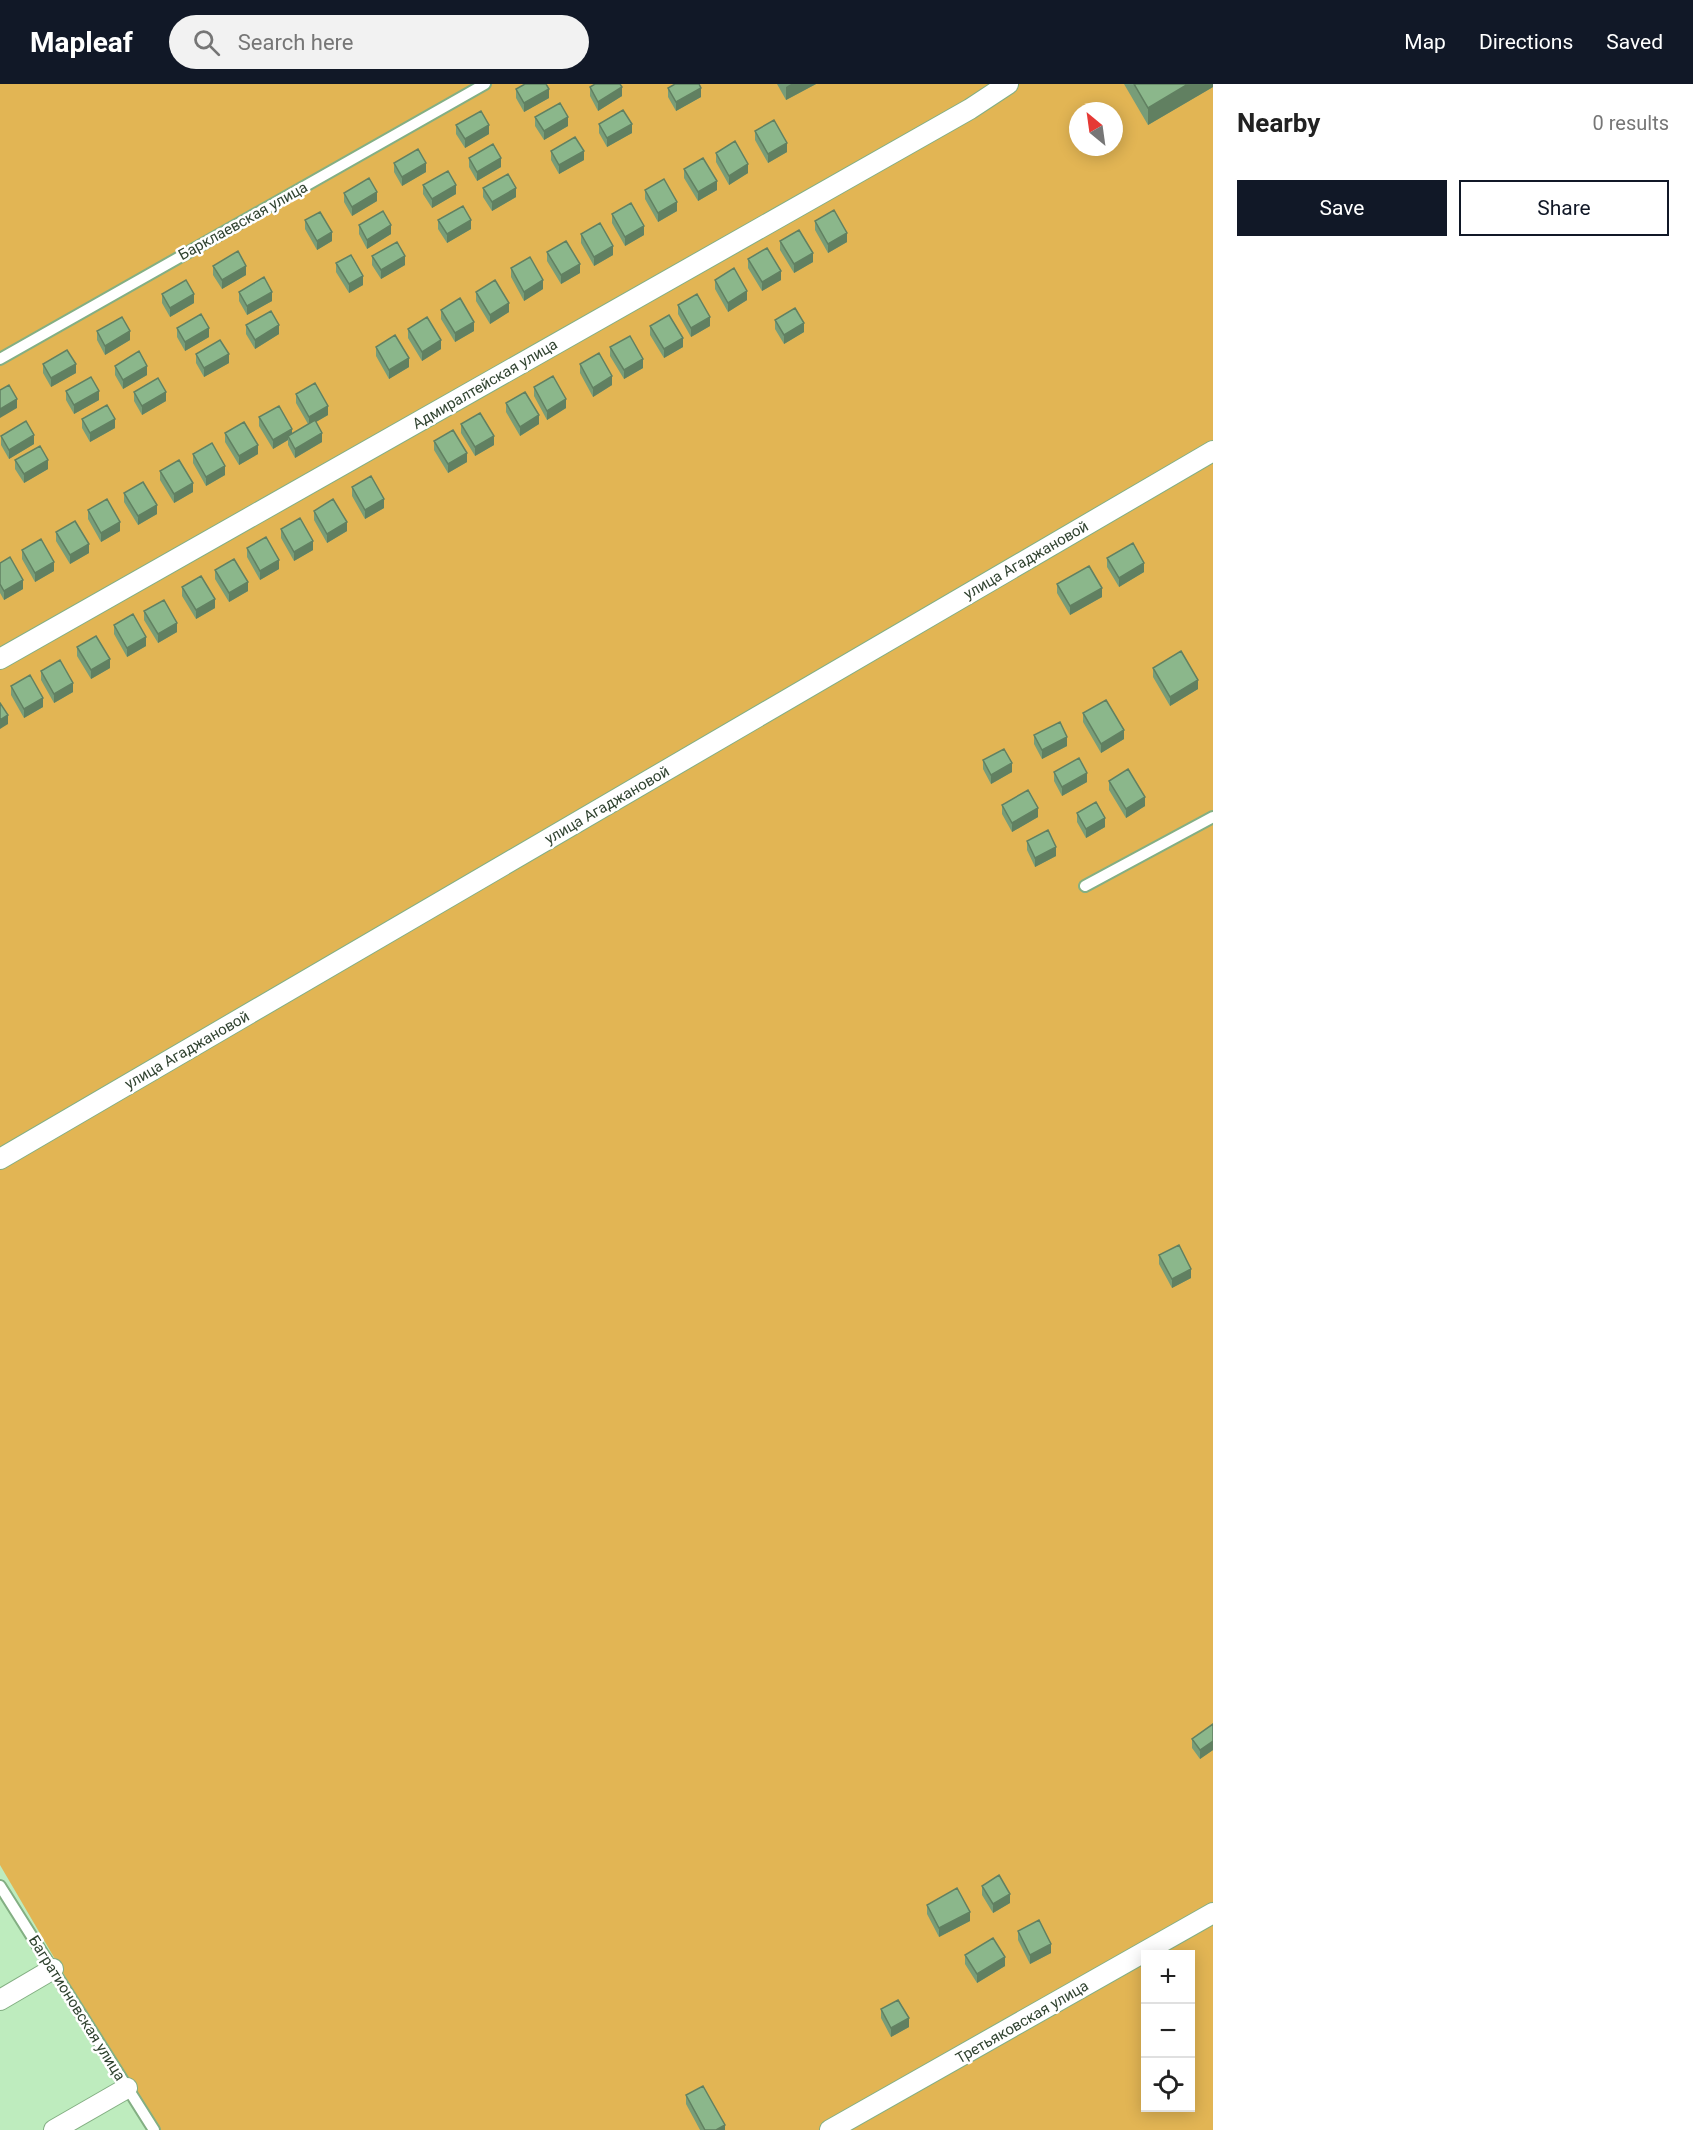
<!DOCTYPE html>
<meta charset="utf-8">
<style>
body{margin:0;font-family:Roboto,sans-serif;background:#f2f2f2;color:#222}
.controls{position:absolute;right:18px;bottom:18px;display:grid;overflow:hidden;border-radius:0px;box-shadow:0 3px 15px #0003}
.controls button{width:54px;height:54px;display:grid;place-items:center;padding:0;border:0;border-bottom:2px solid #e0e0e0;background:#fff;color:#222;font:30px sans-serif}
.compass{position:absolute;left:1069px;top:18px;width:54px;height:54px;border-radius:50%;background:#fff;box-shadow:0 3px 15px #0003;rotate:331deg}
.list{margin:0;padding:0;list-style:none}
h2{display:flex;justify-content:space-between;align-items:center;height:78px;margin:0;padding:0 24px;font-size:26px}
h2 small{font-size:20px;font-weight:400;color:#767676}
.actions{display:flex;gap:12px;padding:18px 24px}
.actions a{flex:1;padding:14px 0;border:2px solid #111827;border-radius:0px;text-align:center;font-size:21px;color:#111827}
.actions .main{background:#111827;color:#fff}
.icon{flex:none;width:33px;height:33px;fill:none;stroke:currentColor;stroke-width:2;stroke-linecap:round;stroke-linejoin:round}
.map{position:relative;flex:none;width:1213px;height:2046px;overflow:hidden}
header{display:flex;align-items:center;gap:36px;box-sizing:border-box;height:84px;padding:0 30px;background:#111827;color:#fff}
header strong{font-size:28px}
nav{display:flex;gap:33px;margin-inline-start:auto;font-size:21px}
.search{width:420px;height:54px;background:#f2f2f2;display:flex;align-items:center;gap:15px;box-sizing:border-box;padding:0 21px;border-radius:33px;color:#767676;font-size:22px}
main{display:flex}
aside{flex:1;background:#fff}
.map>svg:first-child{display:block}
</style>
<header>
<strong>Mapleaf</strong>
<div class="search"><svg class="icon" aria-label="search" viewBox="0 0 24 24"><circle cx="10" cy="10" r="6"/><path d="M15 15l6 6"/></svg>Search here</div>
<nav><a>Map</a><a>Directions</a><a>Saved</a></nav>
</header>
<main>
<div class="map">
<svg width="1213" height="2046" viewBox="0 0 1213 2046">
<rect width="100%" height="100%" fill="#beecbe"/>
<path fill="#e2b554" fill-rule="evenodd" d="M0 0H1213V2046H155L0 1781ZM1078 27H1114V63H1078ZM1146 1870H1190V2024H1146Z"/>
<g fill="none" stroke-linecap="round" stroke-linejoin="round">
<defs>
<path id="service" d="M0 275 485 0
M1085 802 1213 733
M0 1802 154 2046"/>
<path id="minor" d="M0 575 970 25 1008 0
M0 1075 1213 367
M0 1916 53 1885
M54 2046 127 2004
M830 2046 1213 1829"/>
</defs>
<use href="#service" stroke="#83af83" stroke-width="14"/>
<use href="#minor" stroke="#83af83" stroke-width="22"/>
<use href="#service" stroke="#fff" stroke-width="10"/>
<use href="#minor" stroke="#fff" stroke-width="20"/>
</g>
<path fill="#789d78" d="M777 0H816L786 16Z
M1124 0H1213V3L1148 41Z
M590 3 622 12 598 27 590 12Z
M668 4 701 13 676 27 668 13Z
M516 5 549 14 524 28 516 14Z
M535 33 568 42 544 56 535 42Z
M599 40 632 49 607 63 599 49Z
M456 41 489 50 465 64 456 50Z
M755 47 787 68 768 79 755 56Z
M551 67 584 76 559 90 551 76Z
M716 69 748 89 729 101 716 78Z
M469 74 501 83 477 97 469 83Z
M394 79 426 88 402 102 394 88Z
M684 85 717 106 698 117 684 94Z
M423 101 456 110 432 124 423 110Z
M483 104 516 113 492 127 483 113Z
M645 106 677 127 658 138 645 115Z
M344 109 377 117 352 132 344 118Z
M612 130 644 151 625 162 612 139Z
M305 136 332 157 317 166 305 145Z
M438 136 471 145 447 159 438 145Z
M815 137 847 158 828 169 815 146Z
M359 141 391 150 367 165 359 150Z
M581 150 613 171 594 182 581 159Z
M780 157 813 178 794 189 780 166Z
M547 168 580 189 561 200 547 177Z
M372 172 405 181 381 195 372 181Z
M748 175 781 196 762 207 748 184Z
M336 179 363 201 349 209 336 188Z
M213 182 246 191 222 205 213 191Z
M511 184 543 205 524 217 511 193Z
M715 196 747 216 728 228 715 205Z
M239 208 272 217 247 231 239 217Z
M476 208 509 228 490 240 476 217Z
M162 210 194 219 170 233 162 219Z
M678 221 710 242 691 253 678 230Z
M441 226 474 247 455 258 441 235Z
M775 236 804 248 784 260 775 245Z
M246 241 279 250 255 265 246 250Z
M650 242 683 263 664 274 650 251Z
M177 244 209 253 185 267 177 253Z
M408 245 441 265 422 277 408 254Z
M97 247 130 256 105 271 97 256Z
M376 263 409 283 389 295 376 272Z
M610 263 643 284 624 295 610 272Z
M196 270 229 279 204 293 196 279Z
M43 280 76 289 51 303 43 289Z
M580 280 612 301 593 313 580 289Z
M115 282 147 291 123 305 115 291Z
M534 303 566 324 547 336 534 312Z
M66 307 99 316 74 330 66 316Z
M134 308 166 317 142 331 134 317Z
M296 310 328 331 316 338 322 358 295 374 288 361V356L273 365 259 342V333L292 350 308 340 296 319Z
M506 319 539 340 520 352 506 328Z
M82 335 115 344 90 358 82 344Z
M461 340 494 361 475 372 461 349Z
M225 349 258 370 239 381 225 358Z
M1 352 34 360 9 375 1 361Z
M434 357 467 378 448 389 434 366Z
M193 370 225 391 206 402 193 379Z
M15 376 48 385 24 399 15 385Z
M160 387 193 408 174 419 160 396Z
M352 403 384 424 365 435 352 412Z
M124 409 157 430 138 441 124 418Z
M88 426 120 447 101 458 88 435Z
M314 427 347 447 327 459 314 436Z
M281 445 313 466 294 477 281 454Z
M56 448 89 469 70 480 56 457Z
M247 464 279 485 260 496 247 473Z
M22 466 54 487 35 498 22 475Z
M1107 474 1144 488 1119 503 1107 483Z
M0 479 23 505 4 516 0 509Z
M215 486 248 507 229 518 215 495Z
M1057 500 1102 513 1070 531 1057 509Z
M182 503 215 524 196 535 182 512Z
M144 527 177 548 158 559 144 536Z
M114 541 146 562 127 573 114 550Z
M77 563 110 584 91 595 77 572Z
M1153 584 1198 605 1170 622 1153 593Z
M41 587 73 608 54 619 41 596Z
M11 602 43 623 24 634 11 611Z
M1083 629 1124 655 1101 669 1083 638Z
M1034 651 1067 662 1042 675 1034 660Z
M983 676 1012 688 991 700 983 685Z
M1054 688 1087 698 1062 712 1054 697Z
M1109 697 1145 722 1126 734 1109 706Z
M1002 721 1038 733 1012 748 1002 730Z
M1077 729 1105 743 1086 754 1077 738Z
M1027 757 1056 772 1035 783 1027 766Z
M1159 1171 1191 1194 1172 1204 1159 1180Z
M1213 1640V1666L1200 1675 1192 1664V1655Z
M982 1802 1010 1819 993 1829 982 1811Z
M927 1821 970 1837 939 1853 927 1830Z
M1018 1847 1051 1869 1030 1880 1018 1856Z
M965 1871 1005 1882 977 1899 965 1880Z
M881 1925 909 1943 891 1953 881 1934Z
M686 2011 725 2046H700L686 2020Z"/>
<path fill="#618061" d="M791 0H816L786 16V3Z
M1188 0H1213V3L1148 41V24Z
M622 3V12L598 27V18Z
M701 4V13L676 27V18Z
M549 5V14L524 28V19Z
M568 33V42L544 56V47Z
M632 40V49L607 63V54Z
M489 41V50L465 64V55Z
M787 59V68L768 79V70Z
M584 67V76L559 90V81Z
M501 74V83L477 97V88Z
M426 79V88L402 102V93Z
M748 80V89L729 101V92Z
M717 97V106L698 117V108Z
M456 101V110L432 124V115Z
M516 104V113L492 127V118Z
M377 108V117L352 132V123Z
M677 118V127L658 138V129Z
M471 136V145L447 159V150Z
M391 141V150L367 165V156Z
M644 142V151L625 162V153Z
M332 148V157L317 166V157Z
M847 149V158L828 169V160Z
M613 162V171L594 182V173Z
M813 169V178L794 189V180Z
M405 172V181L381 195V186Z
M580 180V189L561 200V191Z
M246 182V191L222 205V196Z
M781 187V196L762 207V198Z
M363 192V201L349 209V200Z
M543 196V205L524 217V208Z
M747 207V216L728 228V219Z
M272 208V217L247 231V222Z
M194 210V219L170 233V224Z
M509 219V228L490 240V231Z
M710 233V242L691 253V244Z
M474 238V247L455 258V249Z
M804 239V248L784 260V251Z
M279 241V250L255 265V256Z
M209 244V253L185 267V258Z
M130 247V256L105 271V262Z
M683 254V263L664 274V265Z
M441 256V265L422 277V268Z
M229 270V279L204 293V284Z
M409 274V283L389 295V286Z
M643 275V284L624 295V286Z
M76 280V289L51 303V294Z
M147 282V291L123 305V296Z
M612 292V301L593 313V304Z
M99 307V316L74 330V321Z
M166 308V317L142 331V322Z
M17 315V324L0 334V325Z
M566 315V324L547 336V327Z
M328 322V331L309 342V333Z
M539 331V340L520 352V343Z
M115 335V344L90 358V349Z
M292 345V354L288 352V356L273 365V356Z
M322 349V358L295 374V365Z
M34 351V360L9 375V366Z
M494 352V361L475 372V363Z
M258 361V370L239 381V372Z
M467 369V378L448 389V380Z
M48 376V385L24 399V390Z
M225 382V391L206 402V393Z
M193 399V408L174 419V410Z
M384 415V424L365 435V426Z
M157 421V430L138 441V432Z
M120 438V447L101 458V449Z
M347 438V447L327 459V450Z
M313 457V466L294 477V468Z
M89 460V469L70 480V471Z
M279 476V485L260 496V487Z
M54 478V487L35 498V489Z
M1144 479V488L1119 503V494Z
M23 496V505L4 516V507Z
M248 498V507L229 518V509Z
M1102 504V513L1070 531V522Z
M215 515V524L196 535V526Z
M177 539V548L158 559V550Z
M146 553V562L127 573V564Z
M110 575V584L91 595V586Z
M1198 596V605L1170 622V613Z
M73 599V608L54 619V610Z
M43 614V623L24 634V625Z
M8 631V640L0 645V636Z
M1124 646V655L1101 669V660Z
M1067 653V662L1042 675V666Z
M1012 679V688L991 700V691Z
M1087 689V698L1062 712V703Z
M1145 713V722L1126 734V725Z
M1038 724V733L1012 748V739Z
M1105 734V743L1086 754V745Z
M1056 763V772L1035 783V774Z
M1191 1185V1194L1172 1204V1195Z
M1213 1657V1666L1200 1675V1666Z
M1010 1810V1819L993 1829V1820Z
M970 1828V1837L939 1853V1844Z
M1051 1860V1869L1030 1880V1871Z
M1005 1873V1882L977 1899V1890Z
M909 1934V1943L891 1953V1944Z
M725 2041V2046H716Z"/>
<path fill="#8bb78b" stroke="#618061" stroke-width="1.5" d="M525 0H546L549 5 524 19 516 5Z
M595 0H620L622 3 598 18 590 3Z
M675 0H699L701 4 676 18 668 4Z
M1134 0H1188L1148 24Z
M560 19 568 33 544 47 535 33Z
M623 26 632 40 607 54 599 40Z
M481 27 489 41 465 55 456 41Z
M774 36 787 59 768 70 755 47Z
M575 53 584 67 559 81 551 67Z
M735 57 748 80 729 92 716 69Z
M493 60 501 74 477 88 469 74Z
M418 65 426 79 402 93 394 79Z
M703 74 717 97 698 108 684 85Z
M448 87 456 101 432 115 423 101Z
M508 90 516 104 492 118 483 104Z
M369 94 377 108 352 123 344 109Z
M664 95 677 118 658 129 645 106Z
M631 119 644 142 625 153 612 130Z
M463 122 471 136 447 150 438 136Z
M834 126 847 149 828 160 815 137Z
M383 127 391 141 367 156 359 141Z
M320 128 332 148 317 157 305 136Z
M600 139 613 162 594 173 581 150Z
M799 146 813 169 794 180 780 157Z
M566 157 580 180 561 191 547 168Z
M397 158 405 172 381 186 372 172Z
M767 164 781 187 762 198 748 175Z
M238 167 246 182 222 196 213 182Z
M351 171 363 192 349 200 336 179Z
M530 173 543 196 524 208 511 184Z
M734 184 747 207 728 219 715 196Z
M264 193 272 208 247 222 239 208Z
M186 196 194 210 170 224 162 210Z
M495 196 509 219 490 231 476 208Z
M697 210 710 233 691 244 678 221Z
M460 214 474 238 455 249 441 226Z
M795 224 804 239 784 251 775 236Z
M271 227 279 241 255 256 246 241Z
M201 230 209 244 185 258 177 244Z
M669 231 683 254 664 265 650 242Z
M122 233 130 247 105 262 97 247Z
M427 233 441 256 422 268 408 245Z
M395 251 409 274 389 286 376 263Z
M630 252 643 275 624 286 610 263Z
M220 256 229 270 204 284 196 270Z
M67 266 76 280 51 294 43 280Z
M139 267 147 282 123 296 115 282Z
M599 269 612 292 593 304 580 280Z
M553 292 566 315 547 327 534 303Z
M91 293 99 307 74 321 66 307Z
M158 294 166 308 142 322 134 308Z
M315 299 328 322 309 333 296 310Z
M9 301 17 315 0 325V306Z
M525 308 539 331 520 343 506 319Z
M107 321 115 335 90 349 82 335Z
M279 322 292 345 273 356 259 333Z
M480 329 494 352 475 363 461 340Z
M315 336 322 349 295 365 288 352Z
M26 337 34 351 9 366 1 352Z
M244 338 258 361 239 372 225 349Z
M453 346 467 369 448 380 434 357Z
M212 359 225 382 206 393 193 370Z
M40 362 48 376 24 390 15 376Z
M179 376 193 399 174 410 160 387Z
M371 392 384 415 365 426 352 403Z
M143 398 157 421 138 432 124 409Z
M107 415 120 438 101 449 88 426Z
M333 415 347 438 327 450 314 427Z
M300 434 313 457 294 468 281 445Z
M75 437 89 460 70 471 56 448Z
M266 453 279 476 260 487 247 464Z
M41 455 54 478 35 489 22 466Z
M1133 459 1144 479 1119 494 1107 474Z
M10 473 23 496 4 507 0 500V479Z
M234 475 248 498 229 509 215 486Z
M1089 482 1102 504 1070 522 1057 500Z
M201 492 215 515 196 526 182 503Z
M164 516 177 539 158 550 144 527Z
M133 530 146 553 127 564 114 541Z
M96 552 110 575 91 586 77 563Z
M1181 567 1198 596 1170 613 1153 584Z
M60 576 73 599 54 610 41 587Z
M30 591 43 614 24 625 11 602Z
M1106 616 1124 646 1101 660 1083 629Z
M0 619 8 631 0 636Z
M1060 638 1067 653 1042 666 1034 651Z
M1004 665 1012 679 991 691 983 676Z
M1079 674 1087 689 1062 703 1054 688Z
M1128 685 1145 713 1126 725 1109 697Z
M1028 706 1038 724 1012 739 1002 721Z
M1096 718 1105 734 1086 745 1077 729Z
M1048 746 1056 763 1035 774 1027 757Z
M1179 1161 1191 1185 1172 1195 1159 1171Z
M1213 1640V1657L1200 1666 1192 1655Z
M999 1791 1010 1810 993 1820 982 1802Z
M957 1804 970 1828 939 1844 927 1821Z
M1039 1836 1051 1860 1030 1871 1018 1847Z
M993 1854 1005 1873 977 1890 965 1871Z
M898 1916 909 1934 891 1944 881 1925Z
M703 2002 725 2041 716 2046H705L686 2011Z"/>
<g text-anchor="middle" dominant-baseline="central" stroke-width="5" stroke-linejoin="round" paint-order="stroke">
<g font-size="15" fill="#304330" stroke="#fff">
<text transform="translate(243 137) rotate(-29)">Барклаевская улица</text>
<text transform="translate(485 300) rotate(-30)">Адмиралтейская улица</text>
<text transform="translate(1026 476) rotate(-30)">улица Агаджановой</text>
<text transform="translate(607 721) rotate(-30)">улица Агаджановой</text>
<text transform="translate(187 966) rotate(-30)">улица Агаджановой</text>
<text transform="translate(77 1924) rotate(58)">Багратионовская улица</text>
<text transform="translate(1022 1938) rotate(-30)">Третьяковская улица</text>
</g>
</g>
</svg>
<div class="controls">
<button>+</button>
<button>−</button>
<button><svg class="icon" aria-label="locate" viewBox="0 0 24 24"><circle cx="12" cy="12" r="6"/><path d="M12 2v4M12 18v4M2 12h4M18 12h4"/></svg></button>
</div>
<svg class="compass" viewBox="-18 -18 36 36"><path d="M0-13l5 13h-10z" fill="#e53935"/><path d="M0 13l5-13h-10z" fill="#767676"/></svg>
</div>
<aside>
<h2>Nearby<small>0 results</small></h2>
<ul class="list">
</ul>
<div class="actions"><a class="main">Save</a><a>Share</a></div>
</aside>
</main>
